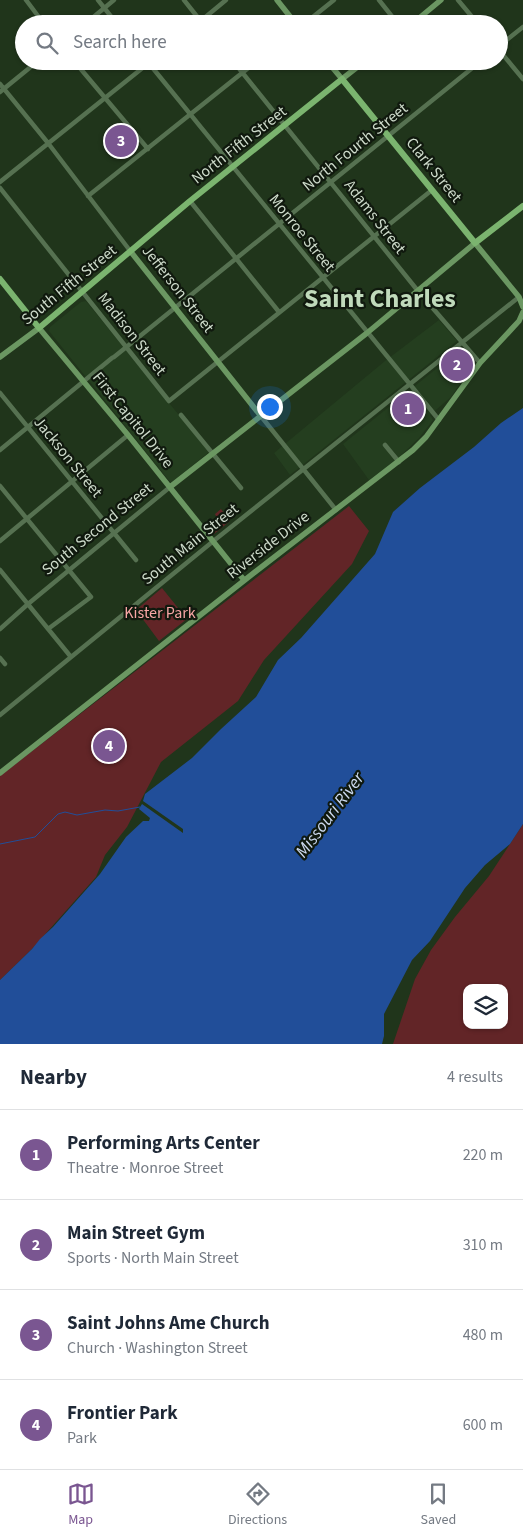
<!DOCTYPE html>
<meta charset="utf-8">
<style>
body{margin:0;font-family:"Source Sans 3",sans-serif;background:#f6f6f7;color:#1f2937}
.controls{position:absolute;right:15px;bottom:15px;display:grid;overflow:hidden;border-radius:10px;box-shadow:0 1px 4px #0004}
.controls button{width:45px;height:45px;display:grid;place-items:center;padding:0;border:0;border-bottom:1px solid #e0e1e3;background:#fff;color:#1f2937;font:25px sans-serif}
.you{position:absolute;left:269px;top:406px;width:18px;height:18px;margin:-12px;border:4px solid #fff;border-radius:50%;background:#1a73e8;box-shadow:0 0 0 8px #1a73e833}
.badge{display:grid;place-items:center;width:32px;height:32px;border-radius:50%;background:#7a5691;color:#fff;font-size:16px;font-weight:700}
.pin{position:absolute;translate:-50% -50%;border:2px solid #fff;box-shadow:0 1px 5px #0006}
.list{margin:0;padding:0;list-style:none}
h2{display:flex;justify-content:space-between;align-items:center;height:65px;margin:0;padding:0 20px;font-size:21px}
h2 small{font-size:16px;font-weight:400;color:#747a83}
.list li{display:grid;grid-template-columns:32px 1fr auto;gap:15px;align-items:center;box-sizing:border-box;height:90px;padding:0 20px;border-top:1px solid #e0e1e3}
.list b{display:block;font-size:19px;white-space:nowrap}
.list p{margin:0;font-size:16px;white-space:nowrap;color:#747a83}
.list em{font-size:16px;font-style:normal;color:#747a83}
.icon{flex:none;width:28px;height:28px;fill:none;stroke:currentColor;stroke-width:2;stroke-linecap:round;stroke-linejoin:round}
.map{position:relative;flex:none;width:523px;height:1044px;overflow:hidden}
.search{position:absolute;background:#fff;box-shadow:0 1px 4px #0004;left:15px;right:15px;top:15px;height:55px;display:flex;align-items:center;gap:12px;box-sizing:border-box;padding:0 18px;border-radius:28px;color:#747a83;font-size:19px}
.sheet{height:425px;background:#fff}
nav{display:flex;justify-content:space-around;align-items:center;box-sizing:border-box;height:70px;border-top:1px solid #e0e1e3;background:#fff;font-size:14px;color:#747a83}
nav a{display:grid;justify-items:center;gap:2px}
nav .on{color:#7a5691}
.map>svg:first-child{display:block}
</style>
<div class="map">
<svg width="523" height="1044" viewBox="0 0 523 1044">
<rect width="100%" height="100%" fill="#20351b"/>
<path fill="#243e1f" d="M86 301 209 452 171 483 49 331 50 327 81 302Z
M439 320 457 341 290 475 274 453 385 361Z
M462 348 474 361V363L451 397 430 415 433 420 419 438 393 463 369 480 343 444Z"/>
<path fill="#622527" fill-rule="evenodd" d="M349 506 369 531 352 564 264 660 238 701 161 762 127 827 105 855 96 877 32 949 0 980V776Z
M221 509 230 521 214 534 207 526 217 518 215 514Z
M162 588 187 619 159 641 136 610Z
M523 824V1044H393L415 979 431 950 455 917 489 876ZM467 988H504V1025H467Z"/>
<path fill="#214e99" d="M523 408V824L510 844 485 865 465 888 430 941 412 960 384 1014V1036L382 1044H0V980L32 949 40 939 53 927 100 874 126 837 143 821H149L150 818 139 809 142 804 183 833V829L143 801 145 794 192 758 221 729 256 697 278 660 301 638 375 554 393 512 420 488 474 447 501 423Z"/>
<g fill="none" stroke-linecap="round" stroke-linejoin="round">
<path stroke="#214e99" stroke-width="1" d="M0 844 35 837 58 814 65 812 77 815 105 810 118 811 140 807"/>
<path stroke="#567151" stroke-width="4.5" d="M26 0 44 24
M98 0 117 24
M184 0 203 24
M379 0 398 24
M458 0 478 24
M85 24 114 0
M197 24 226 0
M304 24 334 0
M499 46 523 27
M499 50 523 79
M74 61 148 149
M147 61 439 420
M233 61 418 291 480 363
M0 84 48 143 131 252
M0 92 38 61
M0 182 150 62
M0 188 169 401 432 190
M88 196 257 61
M190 201 279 312
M114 357 481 61
M0 393 136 560
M181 415 241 488
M260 415 336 510
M385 445 399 462
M0 450 112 358
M0 486 91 597 48 629
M0 541 128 435
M0 570 71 657
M0 629 28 604 170 487
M0 658 5 664
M0 715 211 543 519 297"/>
<path stroke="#6b9762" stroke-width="5.5" d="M277 0 296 24
M412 24 441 0
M327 61 342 79 365 61
M131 252 260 415
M0 357 39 328 128 435 244 580
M170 487 367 333 475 243 519 297 523 307
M0 773 255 572 413 450 426 437 480 363 519 321 523 312"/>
<path stroke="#7bb46f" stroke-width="6" d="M0 279 39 328 190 201 342 79 475 243 523 206"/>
</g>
<g text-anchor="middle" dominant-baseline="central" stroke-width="4.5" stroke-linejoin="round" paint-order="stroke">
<g font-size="16" fill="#cddaca" stroke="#10190e">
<text transform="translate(239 145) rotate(-38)">North Fifth Street</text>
<text transform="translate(355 147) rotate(-39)">North Fourth Street</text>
<text transform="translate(434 170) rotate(51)">Clark Street</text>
<text transform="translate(375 217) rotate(52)">Adams Street</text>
<text transform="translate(302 233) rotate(51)">Monroe Street</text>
<text transform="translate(69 285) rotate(-39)">South Fifth Street</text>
<text transform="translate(178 289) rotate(52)">Jefferson Street</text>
<text transform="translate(132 334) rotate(52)">Madison Street</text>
<text transform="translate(133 420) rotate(51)">First Capitol Drive</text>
<text transform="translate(68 457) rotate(51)">Jackson Street</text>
<text transform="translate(97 529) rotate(-39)">South Second Street</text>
<text transform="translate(190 544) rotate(-39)">South Main Street</text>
<text transform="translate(268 545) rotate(-38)">Riverside Drive</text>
</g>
<g font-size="16" fill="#f8a6a5" stroke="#10190e">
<text x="160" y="613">Kister Park</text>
</g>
<g font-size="18" font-style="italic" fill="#ccd9ef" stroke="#10190e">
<text transform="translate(330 815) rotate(-53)">Missouri River</text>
</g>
<g font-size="26" font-weight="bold" fill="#c0dabb" stroke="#10190e">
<text x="380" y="298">Saint Charles</text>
</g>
</g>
</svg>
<div class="controls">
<button><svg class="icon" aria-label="layers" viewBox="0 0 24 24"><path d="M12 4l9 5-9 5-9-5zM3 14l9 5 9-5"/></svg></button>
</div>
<div class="you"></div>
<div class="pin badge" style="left:408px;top:409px">1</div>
<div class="pin badge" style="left:457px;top:365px">2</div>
<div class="pin badge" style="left:121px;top:141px">3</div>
<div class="pin badge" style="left:109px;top:746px">4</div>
<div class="search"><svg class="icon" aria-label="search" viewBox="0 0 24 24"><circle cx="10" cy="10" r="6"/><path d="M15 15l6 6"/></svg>Search here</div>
</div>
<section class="sheet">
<h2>Nearby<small>4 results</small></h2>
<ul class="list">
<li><span class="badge">1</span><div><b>Performing Arts Center</b><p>Theatre · Monroe Street</p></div><em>220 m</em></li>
<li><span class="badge">2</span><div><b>Main Street Gym</b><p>Sports · North Main Street</p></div><em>310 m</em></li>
<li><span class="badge">3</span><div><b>Saint Johns Ame Church</b><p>Church · Washington Street</p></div><em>480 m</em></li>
<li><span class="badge">4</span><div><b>Frontier Park</b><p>Park</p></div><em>600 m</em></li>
</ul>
</section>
<nav>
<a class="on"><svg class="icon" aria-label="map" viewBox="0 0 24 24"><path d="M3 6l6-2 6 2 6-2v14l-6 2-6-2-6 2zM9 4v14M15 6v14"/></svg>Map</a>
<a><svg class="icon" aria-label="directions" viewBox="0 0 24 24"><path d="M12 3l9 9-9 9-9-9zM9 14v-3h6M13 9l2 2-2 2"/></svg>Directions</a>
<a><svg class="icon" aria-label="saved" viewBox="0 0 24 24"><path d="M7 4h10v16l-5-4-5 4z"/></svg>Saved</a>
</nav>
